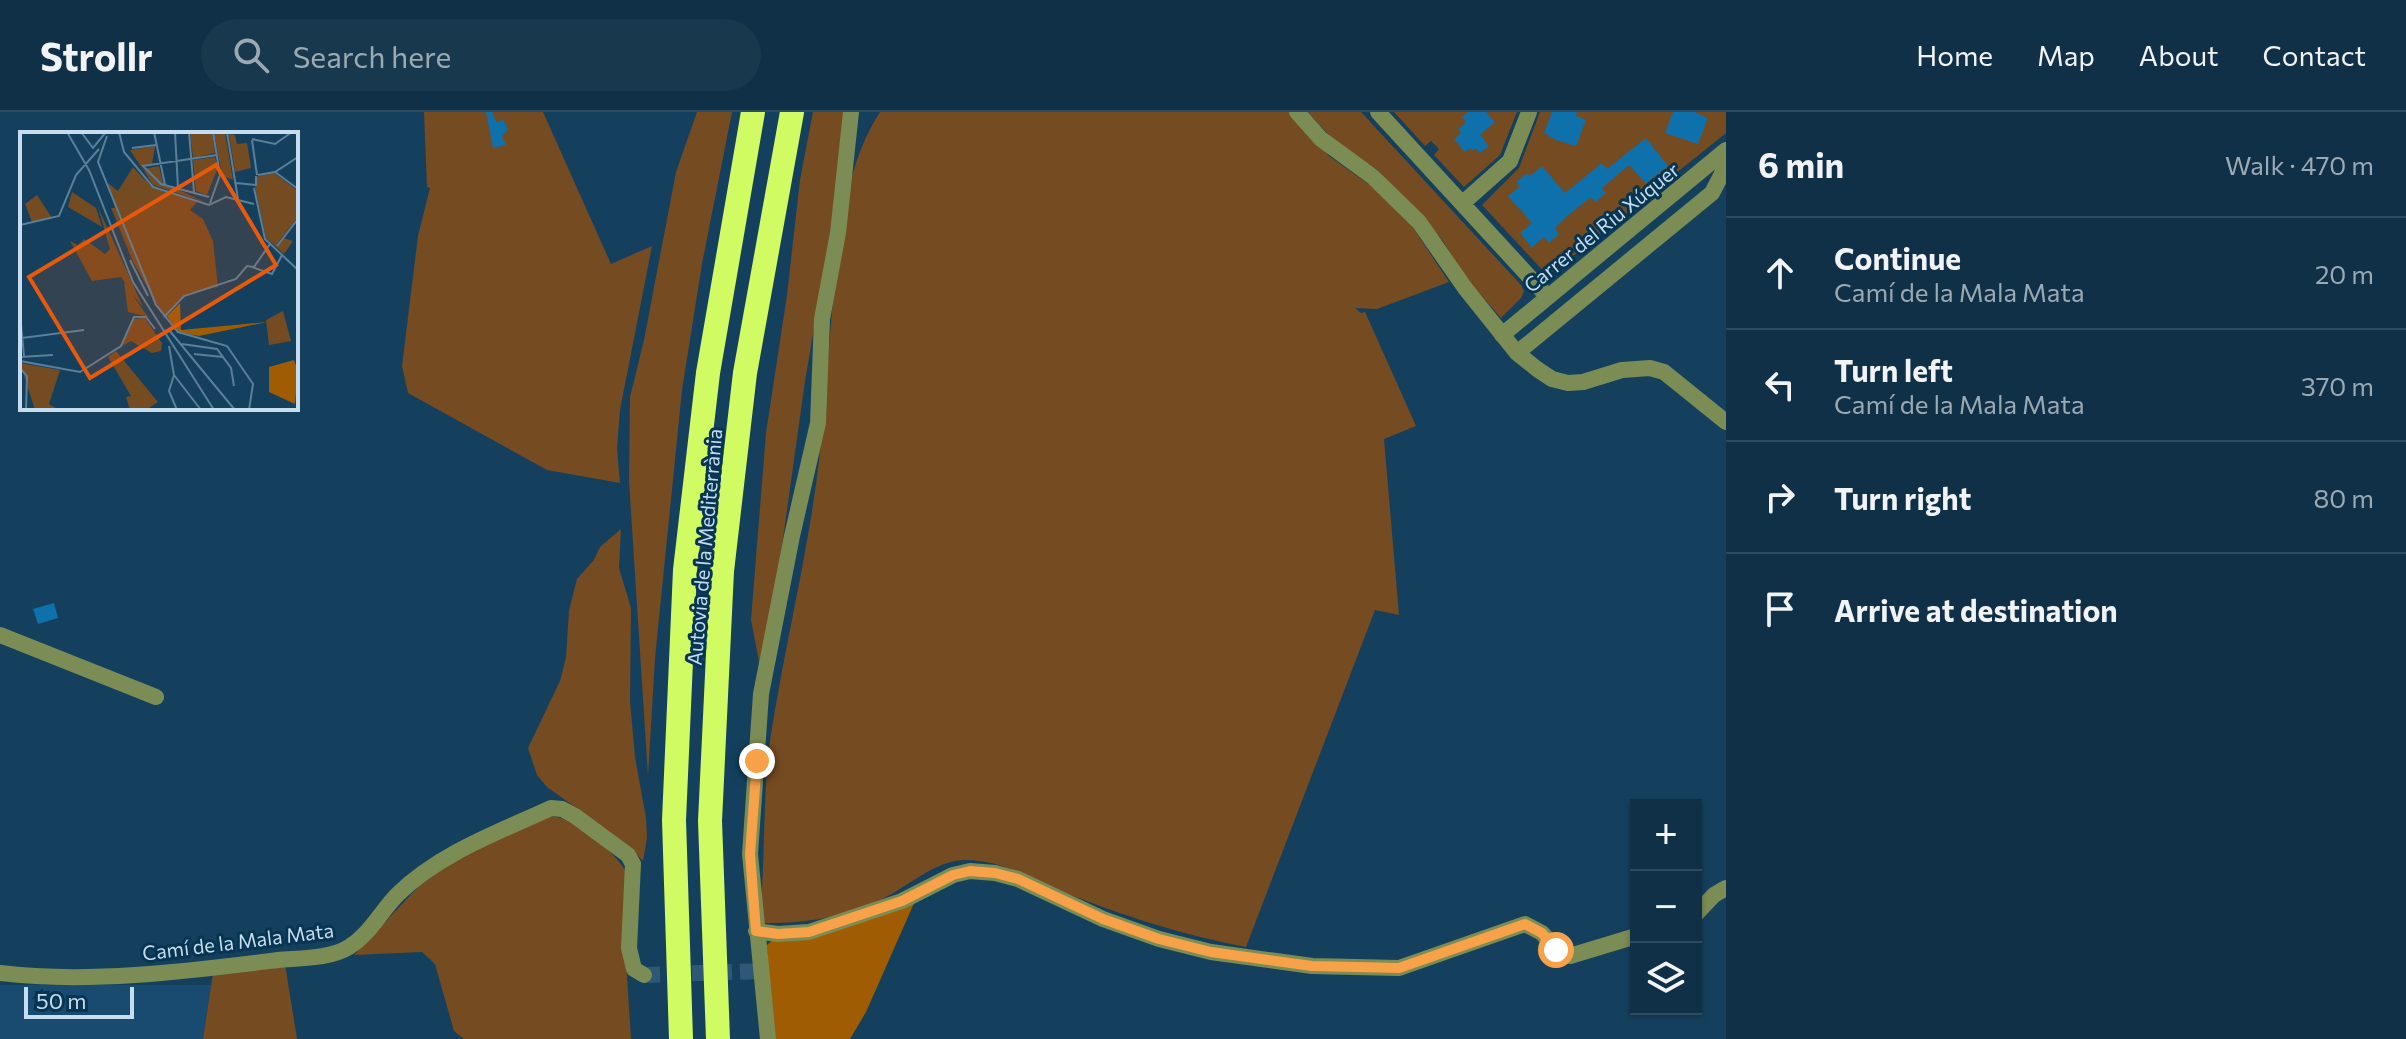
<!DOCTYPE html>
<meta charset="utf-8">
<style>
body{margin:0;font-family:Commissioner,sans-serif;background:#18384d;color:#f1f3f6}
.controls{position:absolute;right:24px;bottom:24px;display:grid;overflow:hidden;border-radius:0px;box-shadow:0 2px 6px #0004}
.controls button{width:72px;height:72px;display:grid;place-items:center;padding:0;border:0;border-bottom:2px solid #2f4b5f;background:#0f3046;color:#f1f3f6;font:40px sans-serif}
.scale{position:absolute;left:24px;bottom:20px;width:110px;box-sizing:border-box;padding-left:8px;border:4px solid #c6ddef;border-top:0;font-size:22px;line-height:28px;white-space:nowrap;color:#c6ddef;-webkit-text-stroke:6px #073552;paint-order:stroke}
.stop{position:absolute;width:24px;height:24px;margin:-18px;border:6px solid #f7a149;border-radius:50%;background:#fff}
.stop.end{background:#f7a149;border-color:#fff;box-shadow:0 2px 8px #0008}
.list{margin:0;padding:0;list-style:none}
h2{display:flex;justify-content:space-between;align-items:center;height:104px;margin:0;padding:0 32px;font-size:34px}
h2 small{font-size:26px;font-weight:400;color:#9ba9b3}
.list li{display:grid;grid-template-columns:52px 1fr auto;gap:24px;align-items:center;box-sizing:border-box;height:112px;padding:0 32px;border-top:2px solid #2f4b5f}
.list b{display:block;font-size:30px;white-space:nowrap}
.list p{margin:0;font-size:26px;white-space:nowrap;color:#9ba9b3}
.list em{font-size:26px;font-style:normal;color:#9ba9b3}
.icon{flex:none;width:44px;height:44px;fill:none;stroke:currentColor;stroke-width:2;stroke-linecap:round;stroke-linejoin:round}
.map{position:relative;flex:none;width:1726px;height:927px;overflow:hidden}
header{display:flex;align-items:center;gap:48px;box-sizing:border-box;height:112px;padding:0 40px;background:#0f3046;border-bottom:2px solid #2f4b5f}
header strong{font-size:38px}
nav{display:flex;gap:44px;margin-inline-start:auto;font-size:28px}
.search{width:560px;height:72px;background:#18384d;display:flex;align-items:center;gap:20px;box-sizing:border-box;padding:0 28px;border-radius:44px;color:#9ba9b3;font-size:30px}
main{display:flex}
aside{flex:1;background:#0f3046}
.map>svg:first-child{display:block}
</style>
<header>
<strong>Strollr</strong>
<div class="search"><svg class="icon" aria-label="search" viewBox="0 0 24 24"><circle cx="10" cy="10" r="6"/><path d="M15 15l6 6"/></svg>Search here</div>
<nav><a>Home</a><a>Map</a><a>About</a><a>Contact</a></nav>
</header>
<main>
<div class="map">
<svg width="1726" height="927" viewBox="0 0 1726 927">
<rect width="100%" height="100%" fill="#14405e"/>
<path fill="#184b6f" d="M0 873H211L203 927H0Z"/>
<path fill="#754b21" d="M424 0H543L611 152 652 134 620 298 617 336 620 371 547 358 408 281 402 254 418 124 430 76 427 75Z
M697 0H732L702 152 682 278 655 546 648 664 629 369 630 285 644 228 676 60Z
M813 0H851L805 269 763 570 751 508 766 321 787 183 800 68Z
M880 0H1290L1329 44 1398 93 1449 170 1377 197 1355 196 1361 201 1365 200 1416 314 1384 327 1399 503 1375 498 1246 835C1187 824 1131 806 1076 785 1041 772 1005 748 966 748 936 748 910 773 884 786 845 806 802 812 759 811 766 750 762 690 770 629 784 536 808 443 819 349 827 281 829 212 838 144 845 92 851 45 880 0Z
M1308 0H1361L1521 173 1524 179 1521 186 1501 206 1467 167 1442 128 1379 59 1335 30Z
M1394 0H1517L1500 43 1464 75 1434 43 1439 37 1431 29 1425 34Z
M1540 0H1726V21L1548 164 1482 93 1519 56Z
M621 417 619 456 631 496 630 589 635 645 646 706 647 726 643 749 628 733 547 675 537 663 528 636 560 569 566 545 569 499 577 467 594 448 600 435Z
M550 704C574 705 613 738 625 758L626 849 631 927H464L454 919 435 852 422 840 354 843 420 773 458 746Z
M285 852 297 927H203L213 861Z"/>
<path fill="#a05c02" d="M915 789 866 900 850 927H772L767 833 775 826Z"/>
<path fill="#0f71ab" d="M486 0H492L497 11 503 7 508 17 502 24 506 33 493 36Z
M1468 0H1486L1495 10 1480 23 1489 34 1480 41 1476 36 1473 39 1470 36 1465 40 1454 27 1461 21 1458 17 1466 10 1462 5Z
M1552 0H1577L1576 4 1586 8 1576 34 1556 28 1544 21Z
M1673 0H1694L1708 6 1698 32 1665 21Z
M1646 26 1668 54 1646 71 1629 53 1602 76 1606 81 1595 90 1591 85 1566 105 1555 116 1559 122 1549 131 1544 125 1532 136 1520 121 1532 111 1508 84 1520 74 1516 70 1527 61 1530 64 1542 54 1565 81 1602 51 1607 57Z
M54 491 58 506 38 512 33 497Z"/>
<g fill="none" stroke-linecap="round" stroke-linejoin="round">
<path stroke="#2f5874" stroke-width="16" stroke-dasharray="16 8" stroke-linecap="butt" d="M644 863 761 859"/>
<path stroke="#7b8d54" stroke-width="16" d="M1297 0 1321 27 1373 65 1419 110 1465 176 1517 241 1537 257 1552 267 1568 271 1583 270 1622 258 1650 256 1664 260 1726 310
M1378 0 1547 184
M1464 90 1510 49 1529 0
M1502 223 1726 38
M1517 241 1712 81 1726 54
M0 523 156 585
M1696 802 1714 783 1726 776
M756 819 778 822 809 820 902 789 953 763 970 759 995 761 1018 767 1103 807 1159 827 1211 840 1312 854 1399 856 1525 812 1542 821 1561 843 1570 844 1636 824
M0 861C89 872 189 859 278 848 300 846 330 847 349 835 370 822 381 799 398 782 440 741 499 720 551 696L562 697 575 704 628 743 633 752 629 836 634 857 644 863
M768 927 750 742 761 582 792 424 818 311 822 207 838 121 851 0"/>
<path stroke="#d1fb63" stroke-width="24" d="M681 927 674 708 685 458 708 261 753 0
M718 927 710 709 722 459 745 261 792 0"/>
</g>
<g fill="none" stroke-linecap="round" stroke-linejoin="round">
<path stroke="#f7a149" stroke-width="10" d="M757 649 750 742 756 819 778 822 809 820 902 789 953 763 970 759 995 761 1018 767 1103 807 1159 827 1211 840 1312 854 1399 856 1525 812 1542 821 1556 838"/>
</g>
<g text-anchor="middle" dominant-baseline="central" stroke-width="6" stroke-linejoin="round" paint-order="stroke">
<g font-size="20" fill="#c6ddef" stroke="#073552">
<text transform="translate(1601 115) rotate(-39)">Carrer del Riu Xúquer</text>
<text transform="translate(704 435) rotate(-85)">Autovia de la Mediterrània</text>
<text transform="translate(238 829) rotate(-7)">Camí de la Mala Mata</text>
</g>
</g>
<g transform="translate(20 20)">
<rect width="278" height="278" fill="#14405e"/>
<path d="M170 0H192L195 21 173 26ZM194 0H205L213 48 202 44ZM209 2 215 3 217 12 227 11 231 36 215 40ZM135 14 132 32 121 34 127 42 124 37 139 34 143 51 185 70 133 53 110 18ZM195 25 198 35 187 63 176 59 173 28ZM113 35 130 53 177 70 170 78 183 87 193 109 198 155 169 161 144 184 113 130 91 76H95L88 51 98 59ZM254 41 278 59V85L256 113 264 106 273 109 264 122 246 106 235 55V45ZM52 60 76 76 82 95 48 75ZM17 63 32 86 12 90 5 72ZM78 75 123 175 112 162 128 185 108 180 104 150 109 156 101 145 72 149 50 109 58 113 64 107 85 122 90 117ZM263 179 271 209 249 213 246 188ZM125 186 142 211 141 219 132 221 111 209 102 214 114 187ZM96 219 138 270 126 278H110L106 265 111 264 88 225ZM0 231 40 238 29 272 39 278H15Z" fill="#754b21"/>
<path d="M160 171 161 198 247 190 179 204 159 200 147 184ZM274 228 278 239 275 272 249 260V235Z" fill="#a05c02"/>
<path fill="none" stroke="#5b7f98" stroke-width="2" d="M47 0 69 38 113 150 194 278M61 0 73 16 86 0M99 0 104 20 133 55 189 73 206 65 234 72M134 0 145 53M155 0 158 56M169 0 174 60M207 0 218 67M87 4 78 30 136 173 158 200 207 214 233 252 229 278M232 7 255 12 272 0M232 8 237 43M112 16 136 13M255 40 278 57M238 43 255 40 278 25M216 51 236 53V44M234 56 245 107 278 138M189 65 141 52 123 34 197 23M190 71 200 43 193 0M0 93 39 84 56 43 79 17M257 114 278 87M110 128 128 164M232 135 252 142 262 123M144 185 164 164 216 147 227 134 234 135 250 112M1 192 4 224M149 198 215 278M2 206 64 198M162 212 197 217 211 236 214 254M149 214 154 243 149 259 157 278M174 222 203 225M0 225 33 223M0 229 60 240 101 214 114 185H126L135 197M0 236 7 244 6 278M154 243 181 278"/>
<path fill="#e8590c" fill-opacity="0.15" stroke="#e8590c" stroke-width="4" d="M196 33 256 133 70 246 9 145Z"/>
<rect width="278" height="278" fill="none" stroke="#c6ddef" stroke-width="4"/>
</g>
</svg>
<div class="controls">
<button>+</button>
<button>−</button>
<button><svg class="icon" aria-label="layers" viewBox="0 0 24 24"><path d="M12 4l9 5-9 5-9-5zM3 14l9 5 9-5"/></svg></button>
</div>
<div class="scale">50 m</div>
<div class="stop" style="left:1556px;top:838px"></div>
<div class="stop end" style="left:757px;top:649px"></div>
</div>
<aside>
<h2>6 min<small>Walk · 470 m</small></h2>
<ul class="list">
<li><svg class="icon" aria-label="ahead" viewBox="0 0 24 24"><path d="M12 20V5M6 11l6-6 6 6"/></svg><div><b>Continue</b><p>Camí de la Mala Mata</p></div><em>20 m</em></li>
<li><svg class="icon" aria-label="left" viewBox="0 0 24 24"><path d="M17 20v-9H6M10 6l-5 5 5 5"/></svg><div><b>Turn left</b><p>Camí de la Mala Mata</p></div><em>370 m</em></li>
<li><svg class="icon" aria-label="right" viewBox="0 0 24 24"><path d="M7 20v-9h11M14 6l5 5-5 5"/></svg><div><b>Turn right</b></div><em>80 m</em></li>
<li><svg class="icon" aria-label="arrive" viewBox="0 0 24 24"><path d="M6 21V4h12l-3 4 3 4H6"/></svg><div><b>Arrive at destination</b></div></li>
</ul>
</aside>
</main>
